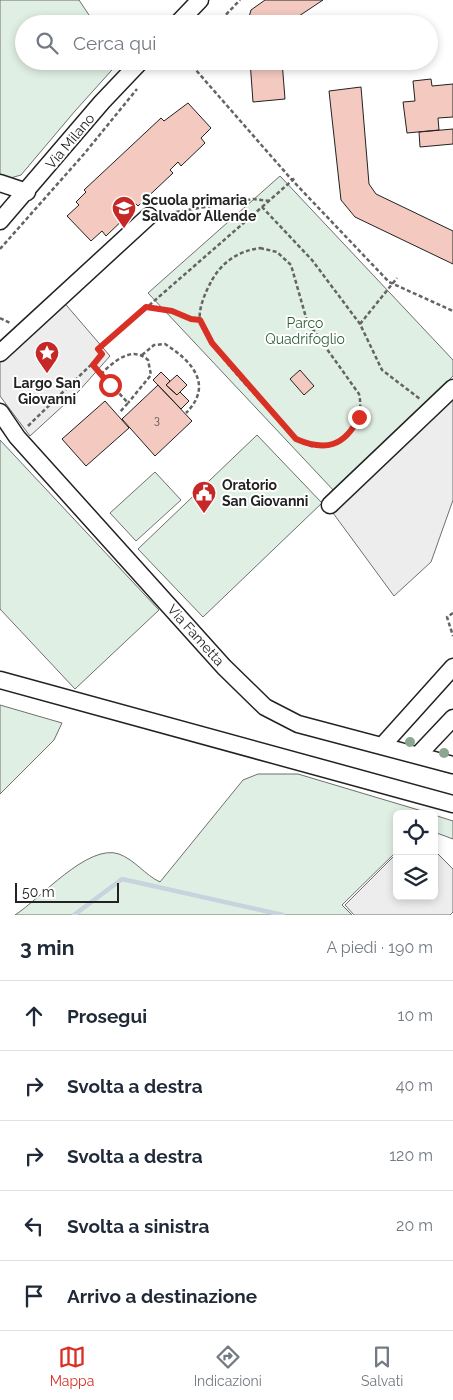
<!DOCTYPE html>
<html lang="it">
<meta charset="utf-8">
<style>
body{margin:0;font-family:Raleway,sans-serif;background:#f2f2f3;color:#1f2937}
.controls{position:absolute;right:15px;bottom:15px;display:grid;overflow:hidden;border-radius:8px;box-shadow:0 2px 8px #0003}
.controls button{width:45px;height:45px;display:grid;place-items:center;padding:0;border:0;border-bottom:1px solid #e0e1e3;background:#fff;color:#1f2937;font:25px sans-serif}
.scale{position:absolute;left:15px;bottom:12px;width:104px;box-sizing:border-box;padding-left:5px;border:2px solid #222;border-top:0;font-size:14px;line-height:18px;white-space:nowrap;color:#222;-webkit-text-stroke:4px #fff;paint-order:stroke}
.stop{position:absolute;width:15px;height:15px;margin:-11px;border:4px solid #d93025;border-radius:50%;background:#fff}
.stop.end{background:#d93025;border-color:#fff;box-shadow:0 1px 5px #0008}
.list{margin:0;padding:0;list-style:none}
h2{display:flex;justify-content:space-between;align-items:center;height:65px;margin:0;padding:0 20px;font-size:21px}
h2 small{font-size:16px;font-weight:400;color:#747a83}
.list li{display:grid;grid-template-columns:32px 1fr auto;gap:15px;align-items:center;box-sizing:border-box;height:70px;padding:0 20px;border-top:1px solid #e0e1e3}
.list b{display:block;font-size:19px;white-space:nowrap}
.list em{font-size:16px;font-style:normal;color:#747a83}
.icon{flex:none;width:28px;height:28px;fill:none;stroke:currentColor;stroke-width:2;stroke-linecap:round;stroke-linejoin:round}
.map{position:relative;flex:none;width:453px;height:915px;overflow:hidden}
.search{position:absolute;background:#fff;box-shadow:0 2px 8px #0003;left:15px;right:15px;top:15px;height:55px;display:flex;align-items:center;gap:12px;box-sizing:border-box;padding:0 18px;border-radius:28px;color:#747a83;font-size:19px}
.sheet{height:415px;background:#fff}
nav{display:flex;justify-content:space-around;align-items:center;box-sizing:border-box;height:70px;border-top:1px solid #e0e1e3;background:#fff;font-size:14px;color:#747a83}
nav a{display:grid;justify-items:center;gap:2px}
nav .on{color:#d93025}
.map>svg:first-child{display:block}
</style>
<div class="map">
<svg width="453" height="915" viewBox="0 0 453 915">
<rect width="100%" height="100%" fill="#fff"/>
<path fill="#e0efe3" stroke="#6f6f6f" d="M0 0H79L95 24H24V61H120L75 111 21 175 0 181Z
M280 176 453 360V376L335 492 148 293Z
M257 435 322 503 203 617 138 549Z
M0 440 159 610 75 689 0 609Z
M155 472 181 500 136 541 110 513Z
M0 705 62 723 54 740 0 794Z
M258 774H298L432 814H397V851L342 905 352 915H15C40 899 88 843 119 854 135 860 145 875 160 882L243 780Z
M434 815 453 821V839L434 832Z"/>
<path fill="#ededed" stroke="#6f6f6f" d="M55 292 110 356 78 392 30 436 0 396V342Z
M453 384V500L431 562 394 596 333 513 429 406Z
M434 850 453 869V912L450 915H354L345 905 397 853V896H434Z"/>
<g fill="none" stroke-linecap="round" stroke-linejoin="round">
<path stroke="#c7d3dd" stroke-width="4.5" d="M74 915 122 879 283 915"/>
</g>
<path fill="#f3c9c0" stroke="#222" d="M265 0H323L287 24H247L251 10Z
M250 61H282L285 99 253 102Z
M431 79 432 86 453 84V117L438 118 439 130 407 133 403 102 415 101 413 81Z
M361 87 369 184 376 194 453 231V264L355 217 341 200 329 91Z
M188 103 211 128 201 138 205 143 181 166 178 162 170 170 173 173 138 206 135 203 127 210 130 213 106 236 102 231 91 241 67 216 79 205 76 202 86 192 84 190 161 118 164 121Z
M453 129V144L420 147 419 132Z
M300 370 314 386 304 395 290 379Z
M161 372 170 381 166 385 177 395 180 392 189 401 181 409 153 380Z
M177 375 187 385 177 395 166 385Z
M158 385 192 421 155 456 122 419Z
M105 401 129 428 86 466 62 439Z"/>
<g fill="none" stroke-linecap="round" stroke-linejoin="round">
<defs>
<path id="minor" d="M177 24 200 0
M0 183 27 192
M0 221 102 102 141 61
M0 353 149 216
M0 412 17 437 224 667 265 707 298 724 453 765
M330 505 453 388
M0 680 453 804
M382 746 453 667
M418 755 453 718"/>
</defs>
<use href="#minor" stroke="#222" stroke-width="19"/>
<path stroke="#646464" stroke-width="2.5" stroke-dasharray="4 2.5" stroke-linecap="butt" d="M217 24 240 0
M188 61 292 180 389 282 453 311
M155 67 160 61
M262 207 296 177
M163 214 253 199 270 201
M260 248 277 252 291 265 307 321 359 394C366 423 342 452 311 446 306 445 301 441 297 439 276 417 205 345 200 321 198 308 206 291 212 280 223 261 239 251 260 248Z
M0 249 84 154 137 89
M146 307 172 311 191 319 200 320
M0 318 10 323
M360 324 397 278
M142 355 154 345 165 344C192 361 214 385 186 413
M93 365 128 403 119 413
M101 374C113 362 132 345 148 360L151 375 128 403
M28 426 102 354 99 349 262 207 312 260 360 324 382 370 420 399
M453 613 447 617 453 636"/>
<use href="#minor" stroke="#fff" stroke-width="16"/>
</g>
<g fill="#8da692">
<circle cx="410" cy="742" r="5"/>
<circle cx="444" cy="753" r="5"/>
</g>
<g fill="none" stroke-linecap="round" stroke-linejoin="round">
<path stroke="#d93025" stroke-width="6" d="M110 385 93 365 102 354 98 349 146 307 172 311 191 319 200 320 212 343 296 439C326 452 345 446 359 417"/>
</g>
<defs>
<symbol id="school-pin" viewBox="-11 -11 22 30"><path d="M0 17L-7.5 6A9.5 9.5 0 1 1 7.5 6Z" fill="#c62828" stroke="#fff"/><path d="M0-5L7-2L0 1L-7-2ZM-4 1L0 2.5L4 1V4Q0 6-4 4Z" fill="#fff"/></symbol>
<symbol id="sight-pin" viewBox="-11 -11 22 30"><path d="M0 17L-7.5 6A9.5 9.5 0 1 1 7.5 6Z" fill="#c62828" stroke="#fff"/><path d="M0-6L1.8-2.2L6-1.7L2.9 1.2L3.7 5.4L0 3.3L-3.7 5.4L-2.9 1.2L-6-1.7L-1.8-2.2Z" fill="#fff"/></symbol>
<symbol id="civic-pin" viewBox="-11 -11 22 30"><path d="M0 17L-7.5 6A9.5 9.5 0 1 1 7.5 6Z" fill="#c62828" stroke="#fff"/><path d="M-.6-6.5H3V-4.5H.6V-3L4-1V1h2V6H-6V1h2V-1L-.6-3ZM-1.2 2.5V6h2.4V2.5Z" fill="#fff"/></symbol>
</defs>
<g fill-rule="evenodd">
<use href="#school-pin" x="110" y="194" width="28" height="38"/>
<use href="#sight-pin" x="33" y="339" width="28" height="38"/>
<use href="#civic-pin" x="190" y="479" width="28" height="38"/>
</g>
<g text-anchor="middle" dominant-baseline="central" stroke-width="4" stroke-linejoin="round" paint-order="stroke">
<g font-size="11" fill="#564c4a">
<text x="157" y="420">3</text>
</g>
<g font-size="14" fill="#222" stroke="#fff">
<text transform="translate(70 141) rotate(-50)">Via Milano</text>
<text transform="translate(196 635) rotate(48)">Via Fametta</text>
</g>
<g font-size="14" font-weight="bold" fill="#222" stroke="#fff" text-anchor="start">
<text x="142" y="200">Scuola primaria<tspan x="142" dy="16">Salvador Allende</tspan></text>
<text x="47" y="383" text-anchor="middle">Largo San<tspan x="47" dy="16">Giovanni</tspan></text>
<text x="222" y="485">Oratorio<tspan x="222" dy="16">San Giovanni</tspan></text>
</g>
<g font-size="14" fill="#2f5e38" stroke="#fff">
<text x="305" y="323">Parco<tspan x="305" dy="16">Quadrifoglio</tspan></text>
</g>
</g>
</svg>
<div class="controls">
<button><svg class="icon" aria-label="locate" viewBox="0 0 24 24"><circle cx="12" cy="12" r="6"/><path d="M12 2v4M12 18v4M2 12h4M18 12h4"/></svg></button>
<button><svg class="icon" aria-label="layers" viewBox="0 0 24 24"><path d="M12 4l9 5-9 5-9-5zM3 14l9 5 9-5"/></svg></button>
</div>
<div class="scale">50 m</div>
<div class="stop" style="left:110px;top:385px"></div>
<div class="stop end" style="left:359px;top:417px"></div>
<div class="search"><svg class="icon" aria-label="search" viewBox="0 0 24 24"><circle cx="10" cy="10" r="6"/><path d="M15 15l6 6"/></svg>Cerca qui</div>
</div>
<section class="sheet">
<h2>3 min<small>A piedi · 190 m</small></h2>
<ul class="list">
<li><svg class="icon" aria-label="ahead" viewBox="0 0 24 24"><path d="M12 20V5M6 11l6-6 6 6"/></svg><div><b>Prosegui</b></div><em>10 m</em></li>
<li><svg class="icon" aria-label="right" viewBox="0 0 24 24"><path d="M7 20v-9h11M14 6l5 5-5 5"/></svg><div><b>Svolta a destra</b></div><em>40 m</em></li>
<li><svg class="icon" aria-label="right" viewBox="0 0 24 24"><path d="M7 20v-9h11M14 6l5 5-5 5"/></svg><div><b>Svolta a destra</b></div><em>120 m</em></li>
<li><svg class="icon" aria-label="left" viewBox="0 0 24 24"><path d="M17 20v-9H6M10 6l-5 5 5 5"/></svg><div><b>Svolta a sinistra</b></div><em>20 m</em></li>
<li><svg class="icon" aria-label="arrive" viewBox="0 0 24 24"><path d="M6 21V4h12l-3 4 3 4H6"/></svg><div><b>Arrivo a destinazione</b></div></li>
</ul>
</section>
<nav>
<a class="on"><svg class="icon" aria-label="map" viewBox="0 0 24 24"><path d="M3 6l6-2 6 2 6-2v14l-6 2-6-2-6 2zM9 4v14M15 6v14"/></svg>Mappa</a>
<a><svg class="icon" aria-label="directions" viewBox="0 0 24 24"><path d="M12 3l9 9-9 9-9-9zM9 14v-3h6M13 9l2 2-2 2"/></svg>Indicazioni</a>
<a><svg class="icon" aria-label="saved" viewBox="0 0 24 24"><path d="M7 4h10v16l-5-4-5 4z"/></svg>Salvati</a>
</nav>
